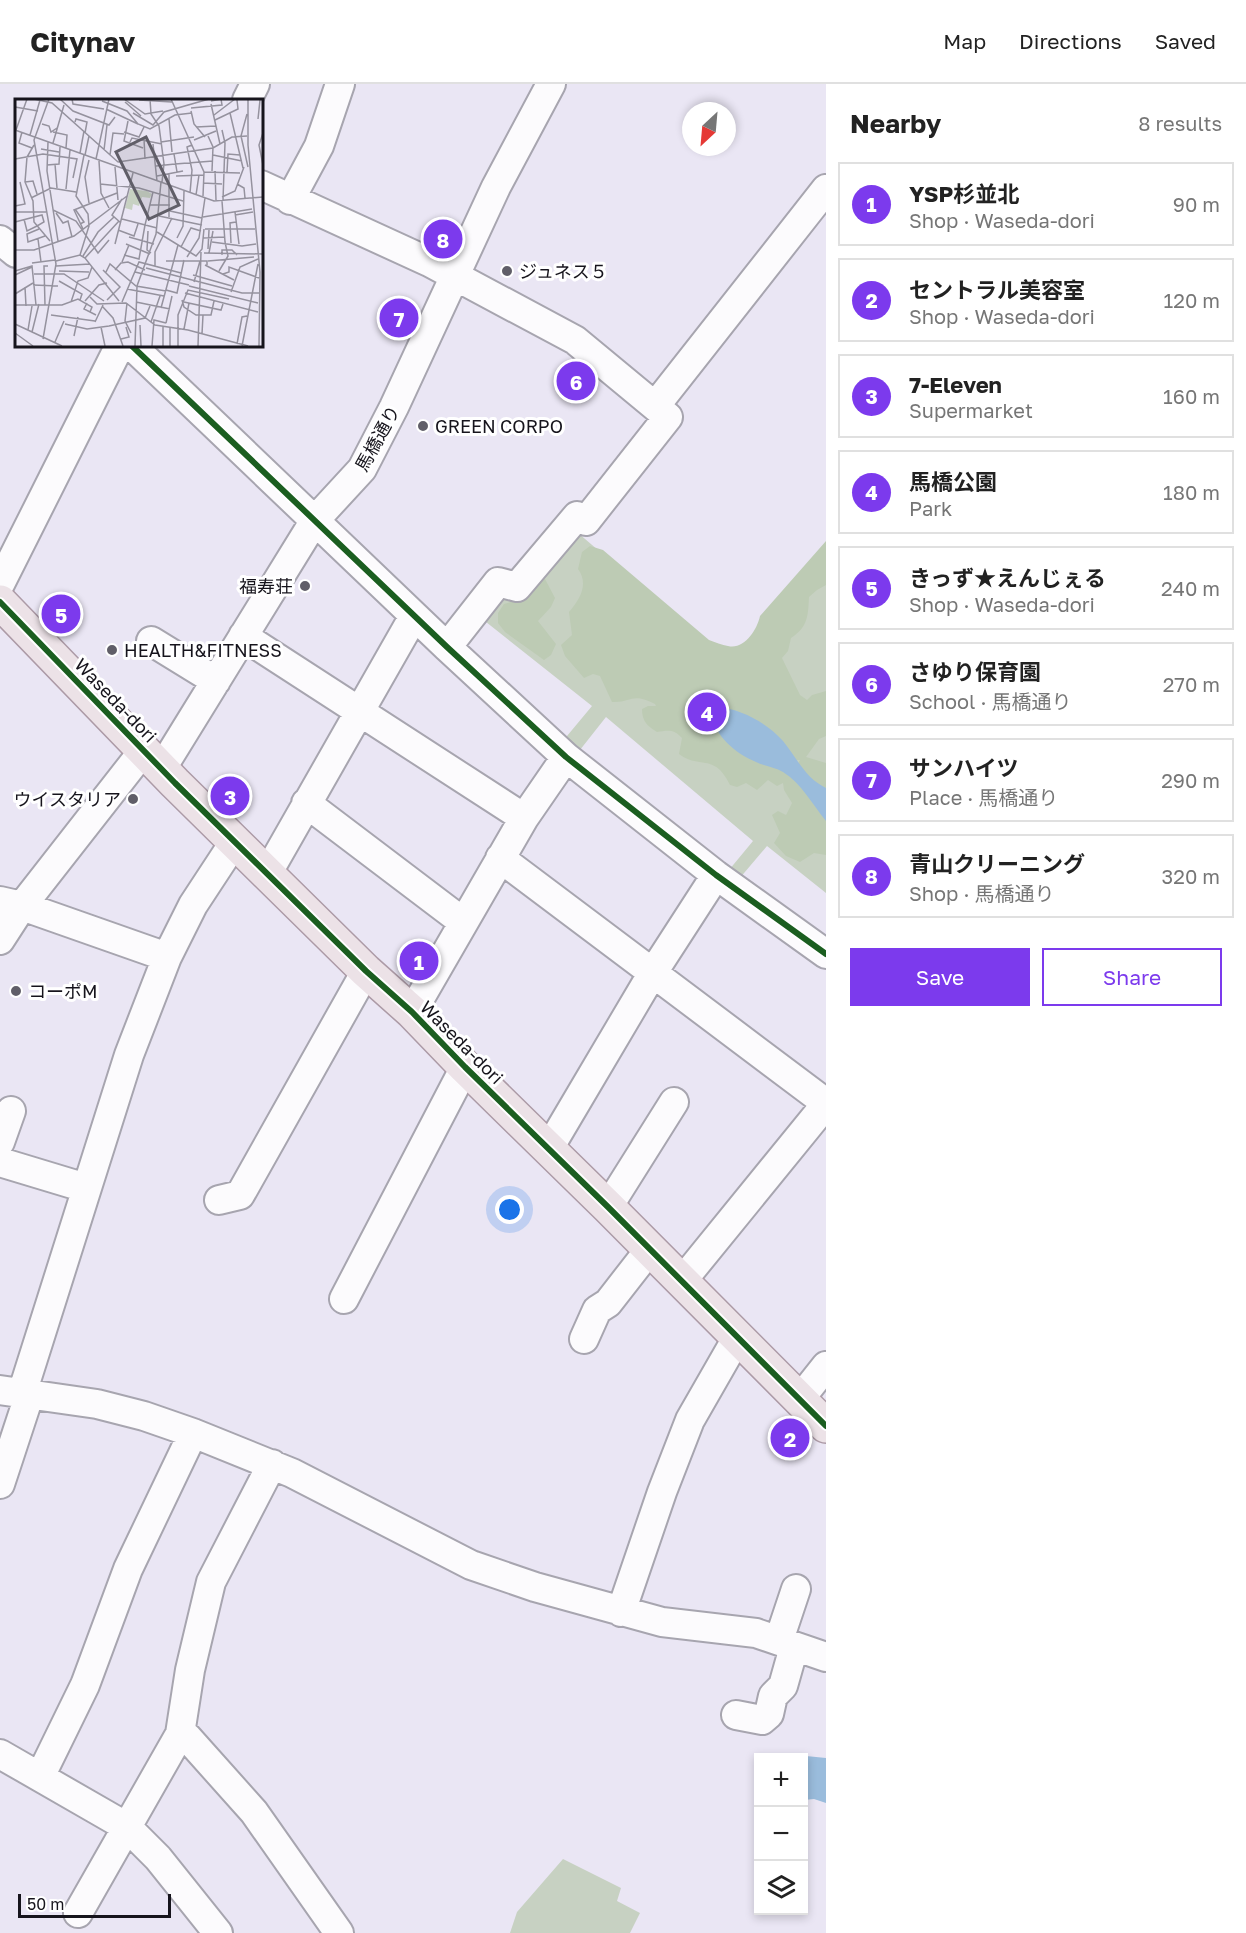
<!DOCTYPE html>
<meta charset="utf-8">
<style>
body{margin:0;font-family:"Golos Text","Noto Sans JP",sans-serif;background:#f2f2f2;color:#222}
.controls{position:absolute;right:18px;bottom:18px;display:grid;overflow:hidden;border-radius:0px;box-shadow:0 3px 9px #0003}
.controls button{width:54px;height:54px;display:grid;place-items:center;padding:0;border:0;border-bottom:2px solid #e0e0e0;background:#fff;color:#222;font:30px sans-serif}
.compass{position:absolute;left:682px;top:18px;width:54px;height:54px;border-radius:50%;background:#fff;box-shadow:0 3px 9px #0003;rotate:206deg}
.scale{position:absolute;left:18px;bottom:15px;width:153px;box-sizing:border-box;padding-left:6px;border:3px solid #16141c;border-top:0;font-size:16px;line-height:21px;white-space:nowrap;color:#16141c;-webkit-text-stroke:4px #fff;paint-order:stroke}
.you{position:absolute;left:510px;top:1126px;width:21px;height:21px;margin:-15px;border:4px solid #fff;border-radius:50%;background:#1a73e8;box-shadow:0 0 0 9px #1a73e833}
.badge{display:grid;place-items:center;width:39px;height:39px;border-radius:50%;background:#7c3aed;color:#fff;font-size:20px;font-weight:700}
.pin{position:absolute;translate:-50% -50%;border:3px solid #fff;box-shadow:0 2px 6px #0006}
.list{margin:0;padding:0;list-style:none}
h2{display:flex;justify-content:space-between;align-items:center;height:78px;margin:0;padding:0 24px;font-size:26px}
h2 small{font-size:20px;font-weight:400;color:#767676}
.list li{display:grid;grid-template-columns:39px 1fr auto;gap:18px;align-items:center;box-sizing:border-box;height:84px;margin:0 12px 12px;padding:0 12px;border:2px solid #e0e0e0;border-radius:0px}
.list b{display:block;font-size:22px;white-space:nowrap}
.list p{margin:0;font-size:20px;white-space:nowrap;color:#767676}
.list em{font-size:20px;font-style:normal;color:#767676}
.actions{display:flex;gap:12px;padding:18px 24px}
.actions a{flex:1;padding:14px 0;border:2px solid #7c3aed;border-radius:0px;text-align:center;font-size:21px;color:#7c3aed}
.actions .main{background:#7c3aed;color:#fff}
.icon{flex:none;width:33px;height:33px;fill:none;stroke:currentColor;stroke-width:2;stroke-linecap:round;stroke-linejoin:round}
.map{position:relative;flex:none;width:826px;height:1849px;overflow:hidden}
header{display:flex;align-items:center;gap:36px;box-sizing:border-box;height:84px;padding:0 30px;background:#fff;border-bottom:2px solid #e0e0e0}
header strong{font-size:28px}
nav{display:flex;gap:33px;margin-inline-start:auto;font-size:21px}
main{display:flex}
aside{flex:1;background:#fff}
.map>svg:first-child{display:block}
</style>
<header>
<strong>Citynav</strong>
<nav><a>Map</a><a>Directions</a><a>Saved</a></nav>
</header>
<main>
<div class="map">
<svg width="826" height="1849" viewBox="0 0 826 1849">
<rect width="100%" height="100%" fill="#eae6f4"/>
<path fill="#c7d1c2" d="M578 449 733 581 826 474V809L767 762 739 795 729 786 753 757 606 633 576 671 562 658 592 622 481 534 499 511Z
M563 1775 621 1804 617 1817 640 1829 630 1849H510L517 1828Z"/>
<path fill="#bdcbb4" d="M826 457V501L817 506 809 513C808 532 808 543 791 554L788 567 782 574 800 611 807 616 812 611 826 607V652L819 655 806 673 826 679V706H819L797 681 800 676 779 678 826 724V771L814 769 800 778 786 772 774 759 780 749 772 731 778 727 786 731 792 719 784 706 783 699 777 702 768 696 757 706 746 699 737 703 730 701C714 668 700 686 679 670L682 654C674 645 668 646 657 648 647 642 642 637 642 625L648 622H656L655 620C631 608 632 619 612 618L600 592 593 590 584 594 565 572 561 561 572 551 569 528C580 515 589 500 578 485L582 468 590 462 603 466 709 556C715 558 722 561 728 562 744 566 757 546 760 532Z
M542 495H545L555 514 551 523 538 537 556 560 551 571 544 576 505 548 498 539V529L504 520 528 513Z"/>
<path fill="#9abcdc" d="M718 623C741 625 767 639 783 657 797 674 805 694 826 704V737C812 720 802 700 783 688 775 683 764 682 756 678 736 670 711 650 713 627Z
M776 1669 826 1674V1719L814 1715 804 1716V1674L768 1673Z"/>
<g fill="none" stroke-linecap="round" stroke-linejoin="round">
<defs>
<path id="minor" d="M247 16 255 0
M261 101 429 178 575 256 668 333 586 437 577 432 517 503 498 498 447 563
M290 116 319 62 340 0
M0 156 16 169
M131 261 447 563 566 673 716 791 826 870
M656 321 826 105
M0 500 120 261
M243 552 524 734
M151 557 216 597
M162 684 315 436 362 385 394 323 496 103 551 0
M306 719 463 838
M500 774 826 1019
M267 790 414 532
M0 817 22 822 167 873
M0 856 22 822 144 666
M412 928 524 734 566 673
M0 1058 11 1027
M548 1066 652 890 716 791
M0 1078 86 1104
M219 1116 240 1111 366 887
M608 1123 674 1018
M682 1197 826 1020
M344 1215 465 983
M584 1255 597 1226 608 1219 650 1165
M0 1306 97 1320 144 1332 193 1349 292 1389 471 1481 535 1503 662 1538 756 1549 826 1573
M799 1316 826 1282
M0 1400 26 1321 25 1300 129 971 167 873 193 821 235 757
M621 1528 662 1408 690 1336 737 1254
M779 1556 796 1505
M736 1631 762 1636 769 1630 773 1612 783 1602 794 1563
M180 1650 187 1653 254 1728 339 1849
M0 1670 127 1743 158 1774 218 1849
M40 1693 85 1601 128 1485 193 1349
M78 1829 180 1650 190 1586 211 1498 272 1380"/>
<path id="major" d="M0 518 175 699 366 887 412 928 465 983 608 1123 826 1342"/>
</defs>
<use href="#minor" stroke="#a7a5af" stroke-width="32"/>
<use href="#major" stroke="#ac9aa6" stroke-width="36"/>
<use href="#minor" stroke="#fcfbfd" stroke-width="28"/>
<use href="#major" stroke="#ece2e7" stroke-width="33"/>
<defs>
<path id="cycleway" d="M131 261 447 563 566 673 716 791 826 870
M0 518 175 699 366 887 412 928 465 983 608 1123 826 1342"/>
</defs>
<use href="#cycleway" stroke="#fff" stroke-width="10"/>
<use href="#cycleway" stroke="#1b5e20" stroke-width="6"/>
</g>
<g fill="#605e68" stroke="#fff" stroke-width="2">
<circle cx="507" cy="187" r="6"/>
<circle cx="423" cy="342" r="6"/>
<circle cx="305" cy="502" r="6"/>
<circle cx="112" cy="566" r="6"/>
<circle cx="133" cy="715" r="6"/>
<circle cx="16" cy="907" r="6"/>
</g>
<g text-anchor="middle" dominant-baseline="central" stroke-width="6" stroke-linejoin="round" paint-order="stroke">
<g font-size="18" fill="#16141c" stroke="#fff" text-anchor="start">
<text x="519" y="187">ジュネス５</text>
<text x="435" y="342">GREEN CORPO</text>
<text x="293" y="502" text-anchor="end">福寿荘</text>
<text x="124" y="566">HEALTH&amp;FITNESS</text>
<text x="121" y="715" text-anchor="end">ウイスタリア</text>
<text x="28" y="907">コーポM</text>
</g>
<g font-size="18" fill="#16141c" stroke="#fff">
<text transform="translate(377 354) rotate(-61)">馬橋通り</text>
<text transform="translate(116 616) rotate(46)">Waseda-dori</text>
<text transform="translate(462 958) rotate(45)">Waseda-dori</text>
</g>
</g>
<g transform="translate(15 15)">
<rect width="248" height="248" fill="#eae6f4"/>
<path d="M115 90 132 92 137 95 135 99 127 98 124 107 118 105 117 111 110 109Z" fill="#c7d1c2"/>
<path fill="none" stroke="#95929e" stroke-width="1.5" d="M19 0 37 4 103 63M45 0 58 12 94 26 100 18M57 0 58 5 89 10M109 0 130 15 148 12M135 0 136 15 144 27 149 65 147 83M156 0 189 73 188 97M233 0V46L245 173 244 247M124 1 157 3M87 2 112 12 123 25 135 30 160 16 177 14M110 3 126 17M196 5 205 45M0 8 23 12M176 9 207 6 206 0 196 2M91 10 123 25M176 12 179 25 190 38M118 14 138 26 149 13 194 0M215 14 228 69M232 15 226 37 233 68M199 16 220 0M154 20 157 53M243 20 245 1M200 21 223 10 222 1M113 22 109 42 128 49M60 23 61 20 72 23 70 34M27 25 34 27 36 33 42 29M181 28 201 27M0 31 199 102 248 98M1 31 12 0M207 31 210 44 208 101M7 33 4 44 17 49M38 33 52 36 51 49M109 33 124 38 129 28M248 34 244 46 248 66M15 36 25 1M193 37 198 48 197 72M129 40 130 60M179 41 201 32M33 43 32 72 43 142M115 43 117 39 147 45M146 43 179 38M38 44 49 6M138 45 142 82M19 46 12 58 10 83 18 102 19 123 35 142M26 50 44 53M89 51 92 26M65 54 69 32M159 55 162 73M70 56 74 37M95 56 98 34 109 35M198 56 227 62M0 60 28 55 62 60 58 79M81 60 94 0M74 61 70 78 74 104M84 62 86 94 94 109M103 63 198 49 217 38 232 37M40 65 42 89M160 65 198 62M32 66 44 65 45 48M141 67 160 65M100 68 103 101M200 72 201 101M189 73 225 74M212 73 213 55 225 56M154 75V118M142 77 168 72M161 77 189 76M10 83 18 82 22 95M188 84 207 85M85 85 124 89 168 102M222 85 229 89 230 99M51 90 55 51M175 94 177 71 172 48 177 46M181 96 184 76M207 98 220 92 229 68M16 99 36 89 61 93M207 102 210 143M135 106H155M0 107 10 105 5 83M60 110 69 123 65 125M38 111 61 122 83 154 94 141M155 112 187 119M0 113H31M220 113 224 145M41 114 48 124 53 122 57 138M220 116 238 113M144 117 187 126M188 118 237 110M9 120 12 132 22 127M107 120 142 129M0 123 27 116 29 123 22 127M106 124 97 116 107 100M130 126 138 93M24 130 12 135 13 143 30 137M68 130 59 111 102 94M190 130H240M103 131 119 137 123 125M133 132 132 151 136 154M142 133 181 157 187 150 189 130M114 138 139 145M162 139 168 127 169 92M188 139 209 138M23 140 26 163M197 143 227 147 241 145M216 144 215 124 221 123M100 145 118 74M111 145 135 155M166 148 176 129 186 132M193 150 194 131M0 151H19L59 137 112 97M189 154 248 155M194 154 198 132M65 156 74 127 73 115 61 97 69 56M109 156 124 160 130 126M207 156V151H217L222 156M68 157 83 133 99 118M172 158 184 139 190 99M70 159 104 122M41 162 65 156 70 159 104 202M151 162H192V166M193 162 239 158M107 163 114 146M17 164 40 161M190 166 219 181M41 167 75 165M140 167V153L157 119M131 169 227 194H244M88 171 105 188 92 201M100 171 106 164 113 163 130 171M0 172 17 167 21 206M44 172 74 173M204 172 213 157 210 143M91 173 95 165 121 187 151 192M120 173 174 186M19 175H49L89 202M208 175 214 173V168L244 179M0 176 17 168M178 176 217 187M44 182 67 195 65 201M179 183 185 162M18 186 43 187M174 187 243 204M10 188 11 207M112 190 149 197M151 191 162 194 169 161M216 193 225 168 243 160M170 194 243 213M0 195 18 184M75 198 82 205 111 204 140 226 173 231 233 247M167 201 169 208 181 216H196L199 202M70 202 84 186 92 184M56 203 63 182 73 179 77 168M107 203 124 163 166 174M121 203 155 210M169 203 206 211 208 205M72 204 69 210 81 216M112 204 110 222 116 234M0 206H47L63 200 77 208 75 213M30 206 29 167H33M87 207 98 219 108 247M146 209 163 146M36 216 80 222M80 223 88 206M136 223 145 197M151 224 157 197M0 225 47 247M50 225 72 230 94 227 130 219 135 207M125 226 126 247M148 227V247M86 228 90 247M155 228V247M169 230 174 204M13 231 17 207M17 233 24 205M0 234 18 247M187 235 188 216M59 237 63 218M28 240 41 165 19 41 34 0M106 240 114 238 111 228M40 243 49 222M222 245 227 218 232 217M120 247 122 187 141 135 146 83M137 247 139 221 151 224M163 247V216L173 191 214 200M183 247 186 153M227 247 243 165"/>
<path fill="#605e68" fill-opacity="0.15" stroke="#605e68" stroke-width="3" d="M131 38 164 106 134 120 101 53Z"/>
<rect width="248" height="248" fill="none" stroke="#16141c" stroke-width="3"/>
</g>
</svg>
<div class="controls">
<button>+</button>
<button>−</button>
<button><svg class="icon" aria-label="layers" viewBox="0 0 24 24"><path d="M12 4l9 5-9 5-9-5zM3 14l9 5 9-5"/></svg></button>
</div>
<svg class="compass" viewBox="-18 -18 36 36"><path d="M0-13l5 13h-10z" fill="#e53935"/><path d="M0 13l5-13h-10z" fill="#767676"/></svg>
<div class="scale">50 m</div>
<div class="you"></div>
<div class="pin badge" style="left:419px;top:877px">1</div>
<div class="pin badge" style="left:790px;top:1354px">2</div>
<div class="pin badge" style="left:230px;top:712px">3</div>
<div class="pin badge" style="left:707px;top:628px">4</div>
<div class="pin badge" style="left:61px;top:530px">5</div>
<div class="pin badge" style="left:576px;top:297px">6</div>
<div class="pin badge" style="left:399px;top:234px">7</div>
<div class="pin badge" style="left:443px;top:155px">8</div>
</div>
<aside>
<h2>Nearby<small>8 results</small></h2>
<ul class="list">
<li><span class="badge">1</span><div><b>YSP杉並北</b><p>Shop · Waseda-dori</p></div><em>90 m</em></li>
<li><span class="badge">2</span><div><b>セントラル美容室</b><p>Shop · Waseda-dori</p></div><em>120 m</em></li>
<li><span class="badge">3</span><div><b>7-Eleven</b><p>Supermarket</p></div><em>160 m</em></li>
<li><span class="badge">4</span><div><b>馬橋公園</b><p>Park</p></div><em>180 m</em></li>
<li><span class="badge">5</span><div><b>きっず★えんじぇる</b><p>Shop · Waseda-dori</p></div><em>240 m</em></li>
<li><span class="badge">6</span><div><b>さゆり保育園</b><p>School · 馬橋通り</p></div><em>270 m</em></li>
<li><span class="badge">7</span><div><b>サンハイツ</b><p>Place · 馬橋通り</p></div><em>290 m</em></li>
<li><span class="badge">8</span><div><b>青山クリーニング</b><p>Shop · 馬橋通り</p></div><em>320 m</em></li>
</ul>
<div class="actions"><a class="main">Save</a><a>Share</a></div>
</aside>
</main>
